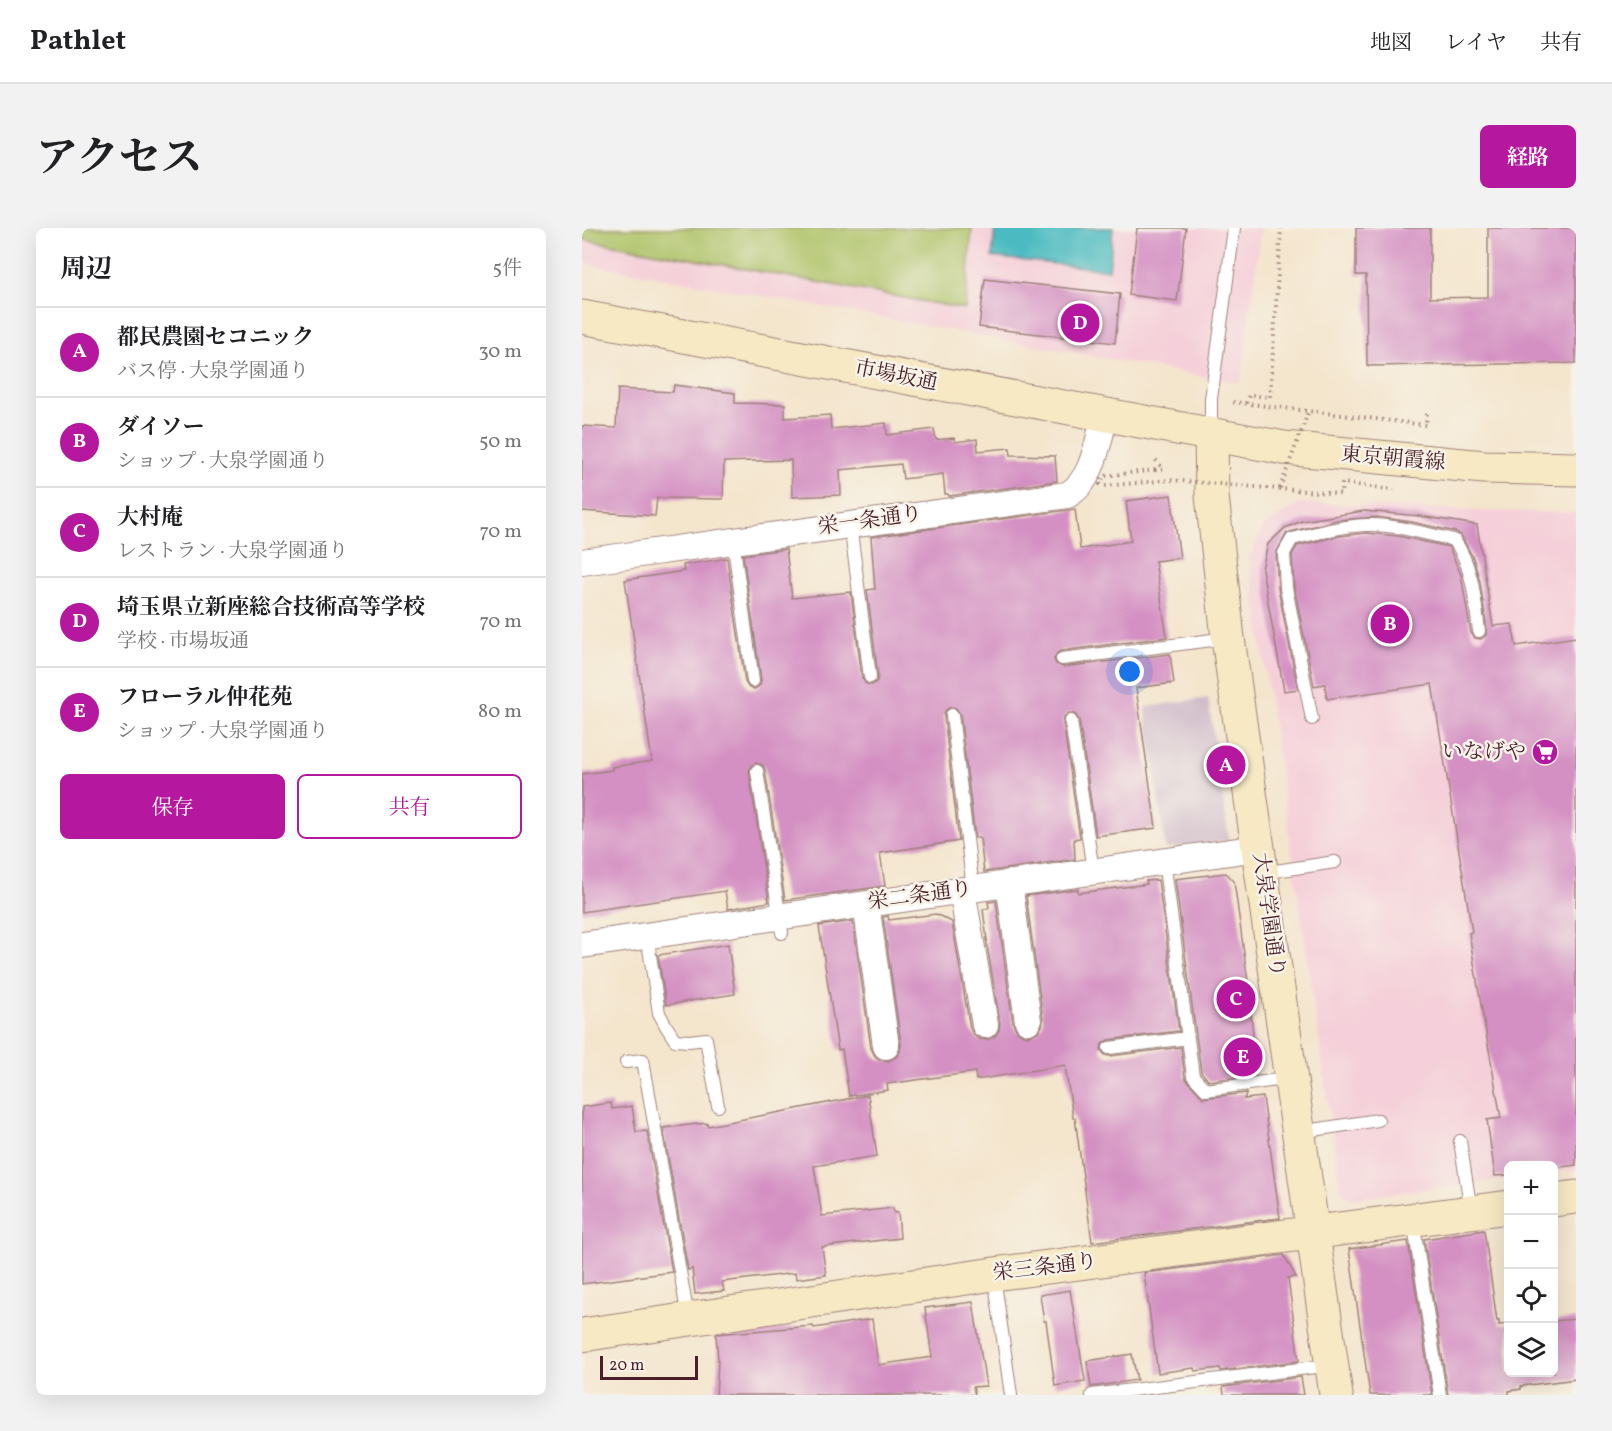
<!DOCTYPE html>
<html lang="ja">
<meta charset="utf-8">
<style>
body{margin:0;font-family:Vollkorn,"Noto Serif JP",serif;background:#f2f2f2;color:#202124}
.controls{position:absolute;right:18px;bottom:18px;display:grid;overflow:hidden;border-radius:9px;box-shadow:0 6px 24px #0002}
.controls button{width:54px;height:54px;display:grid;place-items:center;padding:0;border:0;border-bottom:2px solid #e0e0e0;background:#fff;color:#202124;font:30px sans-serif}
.scale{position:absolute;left:18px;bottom:15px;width:98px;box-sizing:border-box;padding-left:6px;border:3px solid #4a1f2b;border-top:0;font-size:16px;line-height:21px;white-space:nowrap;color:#4a1f2b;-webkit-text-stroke:4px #f7f3e8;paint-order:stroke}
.you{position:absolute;left:548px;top:444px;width:21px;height:21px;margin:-15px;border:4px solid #fff;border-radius:50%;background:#1a73e8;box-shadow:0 0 0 9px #1a73e833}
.badge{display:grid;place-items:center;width:39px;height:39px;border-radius:50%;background:#b5179e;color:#fff;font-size:20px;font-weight:700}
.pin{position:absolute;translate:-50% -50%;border:3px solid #fff;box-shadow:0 2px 6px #0006}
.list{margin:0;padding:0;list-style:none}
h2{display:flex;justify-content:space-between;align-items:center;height:78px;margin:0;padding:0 24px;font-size:26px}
h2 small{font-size:20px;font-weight:400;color:#757577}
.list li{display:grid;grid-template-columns:39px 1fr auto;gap:18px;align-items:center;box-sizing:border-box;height:90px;padding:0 24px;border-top:2px solid #e0e0e0}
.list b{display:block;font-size:22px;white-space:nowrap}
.list p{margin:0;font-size:20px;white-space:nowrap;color:#757577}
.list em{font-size:20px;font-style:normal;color:#757577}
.actions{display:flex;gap:12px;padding:18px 24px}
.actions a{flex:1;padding:14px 0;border:2px solid #b5179e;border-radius:9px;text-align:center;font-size:21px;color:#b5179e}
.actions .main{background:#b5179e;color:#fff}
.icon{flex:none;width:33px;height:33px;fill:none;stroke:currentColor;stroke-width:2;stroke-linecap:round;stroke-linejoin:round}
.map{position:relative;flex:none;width:994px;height:1167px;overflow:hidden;border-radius:9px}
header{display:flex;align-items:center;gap:36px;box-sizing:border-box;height:84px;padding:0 30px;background:#fff;border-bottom:2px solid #e0e0e0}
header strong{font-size:28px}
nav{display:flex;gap:33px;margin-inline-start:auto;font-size:21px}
.intro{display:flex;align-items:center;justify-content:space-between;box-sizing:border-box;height:144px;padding:0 36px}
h1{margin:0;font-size:42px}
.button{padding:15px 27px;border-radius:9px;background:#b5179e;color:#fff;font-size:21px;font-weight:700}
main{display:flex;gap:36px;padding:0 36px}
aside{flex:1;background:#fff;border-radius:9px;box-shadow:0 6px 24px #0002}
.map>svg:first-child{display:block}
</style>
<header>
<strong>Pathlet</strong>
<nav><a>地図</a><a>レイヤ</a><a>共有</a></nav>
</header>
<div class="intro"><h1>アクセス</h1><a class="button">経路</a></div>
<main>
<aside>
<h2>周辺<small>5件</small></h2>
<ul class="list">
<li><span class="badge">A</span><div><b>都民農園セコニック</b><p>バス停 · 大泉学園通り</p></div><em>30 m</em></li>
<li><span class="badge">B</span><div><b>ダイソー</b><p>ショップ · 大泉学園通り</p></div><em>50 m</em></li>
<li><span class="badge">C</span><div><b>大村庵</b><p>レストラン · 大泉学園通り</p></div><em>70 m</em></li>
<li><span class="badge">D</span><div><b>埼玉県立新座総合技術高等学校</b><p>学校 · 市場坂通</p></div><em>70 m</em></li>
<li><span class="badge">E</span><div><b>フローラル仲花苑</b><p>ショップ · 大泉学園通り</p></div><em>80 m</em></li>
</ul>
<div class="actions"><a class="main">保存</a><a>共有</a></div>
</aside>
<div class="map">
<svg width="994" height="1167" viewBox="0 0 994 1167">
<rect width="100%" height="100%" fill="#f7f3e8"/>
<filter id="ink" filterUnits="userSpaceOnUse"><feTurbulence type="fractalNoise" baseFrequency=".0167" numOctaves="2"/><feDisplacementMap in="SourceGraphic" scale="12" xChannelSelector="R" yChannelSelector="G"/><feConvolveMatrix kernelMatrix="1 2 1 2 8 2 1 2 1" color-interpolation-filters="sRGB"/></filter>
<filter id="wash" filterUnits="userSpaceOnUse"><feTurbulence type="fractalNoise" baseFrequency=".008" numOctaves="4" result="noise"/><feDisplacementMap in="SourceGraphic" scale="24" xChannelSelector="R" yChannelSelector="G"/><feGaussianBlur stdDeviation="1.35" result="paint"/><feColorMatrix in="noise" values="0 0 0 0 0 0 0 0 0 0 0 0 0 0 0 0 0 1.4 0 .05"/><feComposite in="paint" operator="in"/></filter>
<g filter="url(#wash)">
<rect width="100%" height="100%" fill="#f4e5cd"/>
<path fill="#f5cfd9" d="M0 0H679L659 155 0 35Z
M719 275 902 283 994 285V942L972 945V938H927L926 951 768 971 759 962 667 330 682 297Z"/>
<path fill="#d1bdcb" d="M626 470 647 612 584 621 563 479Z"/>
<path fill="#aec267" stroke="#7c7049" stroke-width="1.5" d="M0 0H390L383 81 0 11Z"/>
<path fill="#4cbbc1" stroke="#4b6d76" stroke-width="1.5" d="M413 0H531L527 42 410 29Z"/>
<g id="blocks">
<path fill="#d490c3" d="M555 0H604L595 73 547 67Z
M774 0H848V70L906 69V0H994V135L785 138 784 47H774Z
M403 51 538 66 533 115 397 99Z
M92 157 153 165V175L203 176V190L248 187 249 201 304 195 305 207 352 201 354 212 372 210 373 214 395 211 396 223 428 220 429 227 473 228 475 253 367 268 366 266H363L361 246 321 251 319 236 258 242 259 267 210 269 209 232 142 234 141 271 75 270 73 288 0 283V198L34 200 36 161 91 164Z
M589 267 598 330 573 333 585 409 479 423 475 425 472 431 474 436 481 439 588 426 592 455 554 460 574 600 514 608 497 492 493 486 487 485 482 489 481 494 498 610 492 611 493 631 402 644 398 610H393L378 486 374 480 368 479 363 483 362 488 377 613 298 625 303 658 203 672 183 542 181 537 174 535 169 537 167 544 187 674 146 681 143 663 0 684V546L30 542V539L70 533 43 352 102 343 101 337 145 330 163 454 167 460 173 461 178 457 179 452 161 327 204 321 210 370 269 364 280 450 284 456 290 457 295 453 296 448 285 362 293 361 289 309 493 281 498 321 549 313 544 273Z
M782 283 838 288 895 297 911 398 930 396 934 418 994 409V937L972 940V938H927V947L913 948 905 892 919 890 897 765 887 705 890 704 850 456 745 471 743 456 732 458 712 359 710 327 715 318 757 308 784 305 816 308 867 319 879 347 889 405 893 410 899 411 904 407 905 402 898 354 891 330 879 307 874 304 830 294 795 289 755 292 705 305 694 325 696 360 716 461 702 463 680 341 686 316 703 300 720 293Z
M644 645 652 653 666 754 672 816H674L677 835 672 847 627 853 619 844 593 651Z
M576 652 597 803 526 812 520 816 519 822 523 827 528 828 599 819 603 850 621 870 665 865 662 871 681 869 698 990 510 1014 493 890H491L483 837 394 852 393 844 305 856 306 862 267 868 260 821 256 822 237 698 271 693 289 820 293 828 298 832 306 833 314 829 318 823 319 816 301 689 306 688 307 692 354 686 370 694 388 800 391 806 397 811 405 812 413 808 417 802 418 795 404 711 405 712 401 681 407 680 406 674 414 673 431 795 435 803 441 807 447 808 456 804 460 798 461 791 444 668 496 661V665L565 656 564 653Z
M146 716 153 766 84 777 76 727Z
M286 867 295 928 232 938 240 988 311 980 312 985 316 984 318 1010 240 1019 244 1047 214 1051 213 1045 140 1054 142 1063 113 1066 110 1041 106 1042 81 900 125 895 126 898Z
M29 875 30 881 50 878 54 904 65 903 90 1044 0 1056V879Z
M902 1002 915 1093H917V1097L927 1096V1144H972V1093L994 1091V1151L939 1158V1161L927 1163V1167H866L842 1011Z
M826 1013 850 1167H788L767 1021Z
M702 1027 714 1049 706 1050 717 1133 639 1143 638 1140 613 1143 612 1140 576 1145 562 1045Z
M488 1062 503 1153 473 1158 464 1093H462L458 1067Z
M391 1074 404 1158 391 1159 393 1167H134L136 1132 134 1106 231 1098 232 1100 290 1091 296 1137 350 1129 343 1080Z
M550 1126 555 1152 509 1159 505 1133Z
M719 1149 722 1167H642L641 1159Z"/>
</g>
</g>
<g filter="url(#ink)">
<use href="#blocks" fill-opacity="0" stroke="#9f827c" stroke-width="1.5"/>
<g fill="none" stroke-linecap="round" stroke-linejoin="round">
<defs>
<path id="lane" d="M629 205V171L652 0
M268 296 288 449
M151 312 171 453
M480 431 646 410
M370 487 391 661
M730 491 704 360 702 325 710 311C734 305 759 298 784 297 813 296 844 306 872 312 891 338 893 373 897 403
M489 493 511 643
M175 543 200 705
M582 633 611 848 624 862 709 850
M680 645 753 634
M65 708 77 785 84 798 93 812 107 813 124 811 136 878
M527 820 606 810
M44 834 61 832 106 1089
M718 904 796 892
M878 913 889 983
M831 992 858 1167
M412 1048 429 1167
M510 1167 750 1137"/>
<path id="street" d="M0 334 485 267C511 254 516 213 523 187
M427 655 446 793
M380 662 403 797
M284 676 304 818
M0 717 676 620"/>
<path id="secondary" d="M0 89 702 220 902 239 994 241
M629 206 630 268 646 410 754 1167
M972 972 994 969
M0 1107 412 1046 927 979"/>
</defs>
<use href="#lane" stroke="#9f827c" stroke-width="14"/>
<use href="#street" stroke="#9f827c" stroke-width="28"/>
<use href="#secondary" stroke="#9f827c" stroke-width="35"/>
<path stroke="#9f827c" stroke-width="4" stroke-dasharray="1.5 4.5" stroke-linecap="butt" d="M651 174 844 197 845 185
M664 175 667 167 688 169 699 0
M573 242 581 241 573 231"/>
<use href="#lane" stroke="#fff" stroke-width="12"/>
<use href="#street" stroke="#fff" stroke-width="26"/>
<use href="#secondary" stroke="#f6e9c3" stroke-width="33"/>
<path stroke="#9f827c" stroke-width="4" stroke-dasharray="1.5 4.5" stroke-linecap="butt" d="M573 242 522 248 518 256 521 258 588 252 759 266 760 255 812 262
M698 260 727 182"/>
</g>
</g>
<defs>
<symbol id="supermarket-disc" viewBox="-11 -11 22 22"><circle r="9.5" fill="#b5179e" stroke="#f7f3e8"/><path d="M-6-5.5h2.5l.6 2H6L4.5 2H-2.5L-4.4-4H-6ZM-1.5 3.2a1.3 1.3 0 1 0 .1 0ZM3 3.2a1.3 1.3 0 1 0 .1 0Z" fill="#fff"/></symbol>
</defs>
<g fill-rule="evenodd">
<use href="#supermarket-disc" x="948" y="509" width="30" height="30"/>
</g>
<g text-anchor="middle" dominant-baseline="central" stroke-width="5" stroke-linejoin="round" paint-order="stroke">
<g font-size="21" fill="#4a1f2b" stroke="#f7f3e8">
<text transform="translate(314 148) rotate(11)">市場坂通</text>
<text transform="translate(811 231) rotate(5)">東京朝霞線</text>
<text transform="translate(288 293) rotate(-8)">栄一条通り</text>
<text transform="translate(338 668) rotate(-8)">栄二条通り</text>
<text transform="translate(686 687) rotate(82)">大泉学園通り</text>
<text transform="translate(463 1040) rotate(-7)">栄三条通り</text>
</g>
<g font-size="21" fill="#4a1f2b" stroke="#f7f3e8" text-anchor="end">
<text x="944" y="524">いなげや</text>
</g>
</g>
</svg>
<div class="controls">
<button>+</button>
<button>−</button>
<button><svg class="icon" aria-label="locate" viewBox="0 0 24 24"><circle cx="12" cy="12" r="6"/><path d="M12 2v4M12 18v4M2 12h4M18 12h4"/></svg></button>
<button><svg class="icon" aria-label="layers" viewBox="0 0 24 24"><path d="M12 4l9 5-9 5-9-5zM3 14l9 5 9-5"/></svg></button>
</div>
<div class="scale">20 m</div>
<div class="you"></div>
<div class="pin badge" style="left:644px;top:537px">A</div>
<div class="pin badge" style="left:808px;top:396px">B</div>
<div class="pin badge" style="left:654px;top:771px">C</div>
<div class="pin badge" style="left:498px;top:95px">D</div>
<div class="pin badge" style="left:661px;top:829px">E</div>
</div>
</main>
